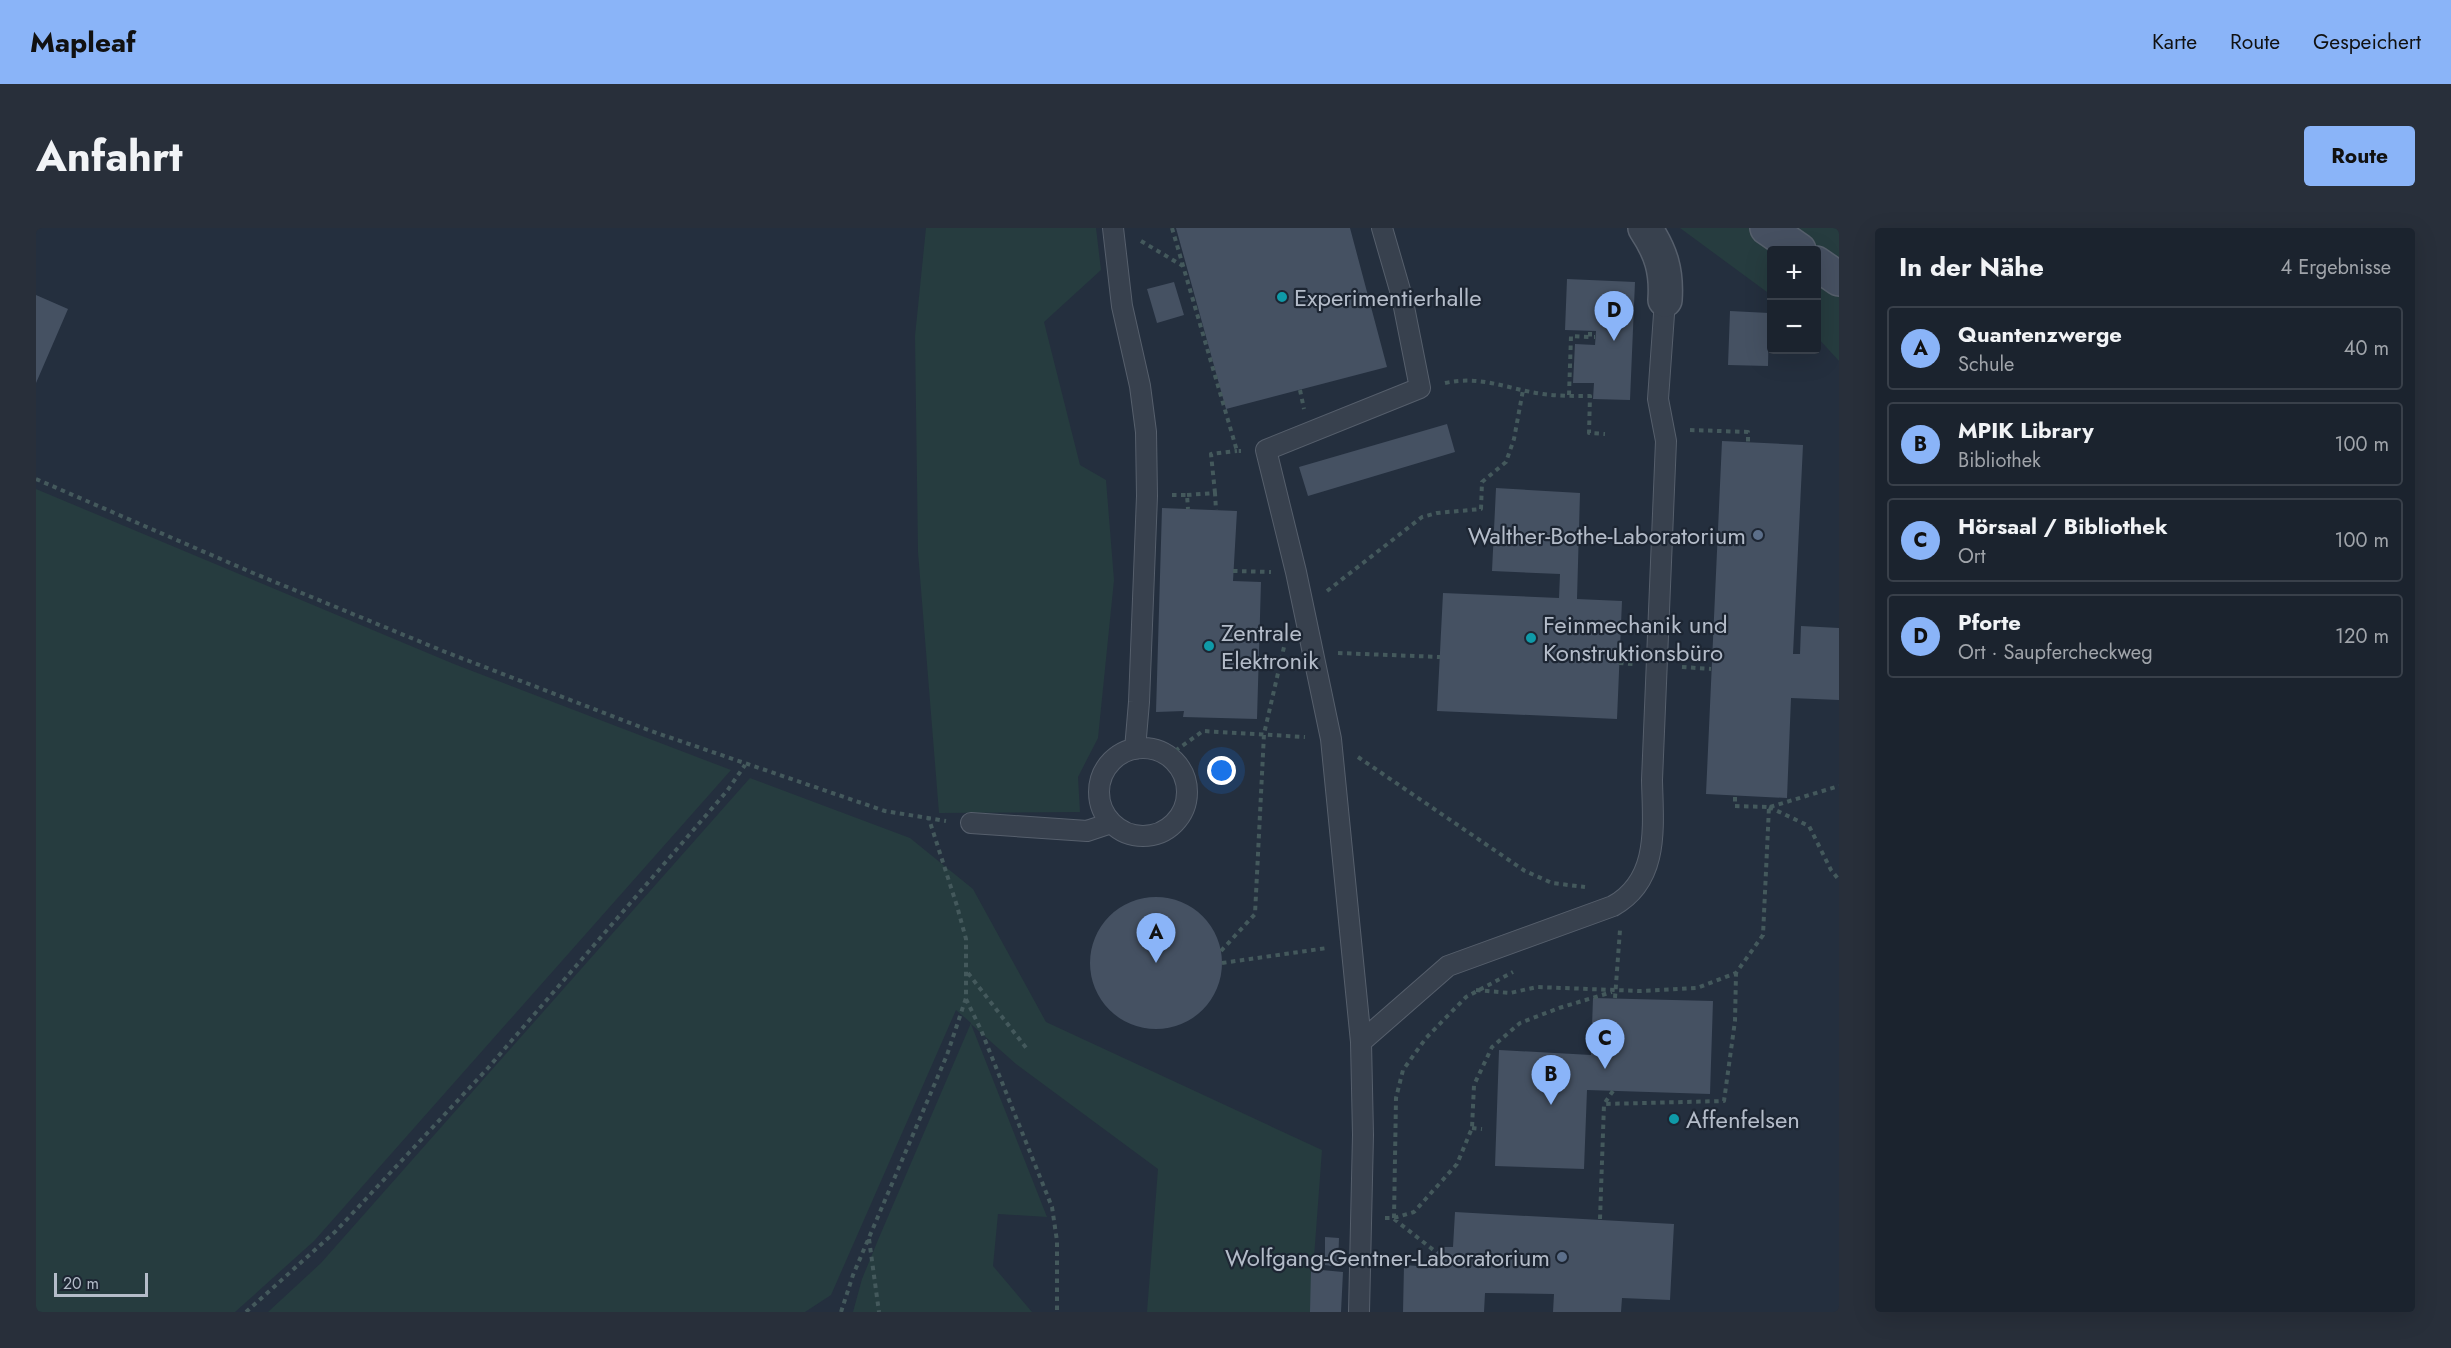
<!DOCTYPE html>
<html lang="de">
<meta charset="utf-8">
<style>
body{margin:0;font-family:Jost,sans-serif;background:#282f3a;color:#f1f3f6}
.controls{position:absolute;right:18px;top:18px;display:grid;overflow:hidden;border-radius:6px;box-shadow:0 6px 24px #0002}
.controls button{width:54px;height:54px;display:grid;place-items:center;padding:0;border:0;border-bottom:2px solid #39404a;background:#1b232e;color:#f1f3f6;font:30px sans-serif}
.scale{position:absolute;left:18px;bottom:15px;width:94px;box-sizing:border-box;padding-left:6px;border:3px solid #b4bcc9;border-top:0;font-size:16px;line-height:21px;white-space:nowrap;color:#b4bcc9;-webkit-text-stroke:4px #1d2633;paint-order:stroke}
.you{position:absolute;left:1186px;top:543px;width:21px;height:21px;margin:-15px;border:4px solid #fff;border-radius:50%;background:#1a73e8;box-shadow:0 0 0 9px #1a73e833}
.badge{display:grid;place-items:center;width:39px;height:39px;border-radius:50%;background:#8ab4f8;color:#111;font-size:20px;font-weight:700}
.pin{position:absolute;translate:-50% -50px;filter:drop-shadow(0 2px 3px #0008)}
.pin::after{content:'';position:absolute;top:32px;width:21px;height:18px;background:inherit;clip-path:polygon(0 0,100% 0,50% 100%)}
.list{margin:0;padding:0;list-style:none}
h2{display:flex;justify-content:space-between;align-items:center;height:78px;margin:0;padding:0 24px;font-size:26px}
h2 small{font-size:20px;font-weight:400;color:#a0a4aa}
.list li{display:grid;grid-template-columns:39px 1fr auto;gap:18px;align-items:center;box-sizing:border-box;height:84px;margin:0 12px 12px;padding:0 12px;border:2px solid #39404a;border-radius:6px}
.list b{display:block;font-size:22px;white-space:nowrap}
.list p{margin:0;font-size:20px;white-space:nowrap;color:#a0a4aa}
.list em{font-size:20px;font-style:normal;color:#a0a4aa}
.map{position:relative;flex:none;width:1803px;height:1084px;overflow:hidden;border-radius:6px}
header{display:flex;align-items:center;gap:36px;box-sizing:border-box;height:84px;padding:0 30px;background:#8ab4f8;color:#111}
header strong{font-size:28px}
nav{display:flex;gap:33px;margin-inline-start:auto;font-size:21px}
.intro{display:flex;align-items:center;justify-content:space-between;box-sizing:border-box;height:144px;padding:0 36px}
h1{margin:0;font-size:42px}
.button{padding:15px 27px;border-radius:6px;background:#8ab4f8;color:#111;font-size:21px;font-weight:700}
main{display:flex;gap:36px;padding:0 36px}
aside{flex:1;background:#1b232e;border-radius:6px;box-shadow:0 6px 24px #0002}
.map>svg:first-child{display:block}
</style>
<header>
<strong>Mapleaf</strong>
<nav><a>Karte</a><a>Route</a><a>Gespeichert</a></nav>
</header>
<div class="intro"><h1>Anfahrt</h1><a class="button">Route</a></div>
<main>
<div class="map">
<svg width="1803" height="1084" viewBox="0 0 1803 1084">
<rect width="100%" height="100%" fill="#242f3e"/>
<path fill="#263c3f" d="M890 0H1060L1065 42 1008 94 1044 237 1070 252 1078 352 1062 510 1042 549 1044 584 903 585 882 324 879 108Z
M1644 0H1803V133L1781 109 1780 22H1736L1735 67Z
M0 261 418 436 695 542 278 1013 199 1084H0Z
M714 550 874 610 937 661 1010 794 1286 922 1274 1084H1111L1122 941 980 836 935 796 1011 989 962 986 957 1038 996 1084H817L826 1051 842 1012 935 795 920 782 795 1067 769 1084H232L285 1035Z"/>
<path fill="#455162" d="M1140 0H1314L1351 139 1190 181Z
M1531 51 1599 54 1594 172 1557 171 1558 155H1537L1539 116 1559 117 1560 103 1529 102Z
M1138 54 1148 87 1121 95 1111 61Z
M0 67 32 81 0 155Z
M1694 83 1733 85 1732 138 1692 137Z
M1411 196 1419 224 1272 268 1263 239Z
M1686 213 1767 217 1757 426H1764L1765 398 1803 400V472L1755 470 1751 570 1670 566Z
M1460 260 1544 265 1541 371 1586 373 1581 491 1401 483 1407 365 1523 370 1524 346 1456 343Z
M1126 280 1201 283 1197 353 1225 354 1221 491 1147 489 1148 483 1120 484Z
M1054 735a66 66 0 1 1 132 0a66 66 0 1 1-132 0Z
M1557 770 1677 773 1674 866 1551 862 1548 941 1459 938 1463 822 1555 827Z
M1419 984 1638 996 1634 1072 1586 1070 1585 1084H1517L1518 1066 1449 1065 1448 1084H1367L1368 1037 1394 1039V1030L1406 1019H1417Z
M1289 1009 1303 1010 1302 1039 1289 1037Z
M1275 1041 1307 1044 1305 1084H1274Z"/>
<g fill="none" stroke-linecap="round" stroke-linejoin="round">
<defs>
<path id="lane" d="M1077 0 1086 78 1104 158 1110 204 1111 268 1103 474 1099 521
M1063 564a44 44 0 1 1 88 0a44 44 0 1 1-88 0Z
M935 595 1051 603 1075 595
M1325 814 1412 738 1577 678C1624 652 1617 598 1616 552L1630 213 1622 171 1629 72
M1323 1084 1327 907 1325 814 1295 511 1260 344 1230 222 1384 160 1366 69 1346 0"/>
<path id="street" d="M1609 0C1625 24 1631 43 1629 72"/>
<path id="secondary" d="M1731 0 1763 22
M1780 35 1803 51"/>
</defs>
<use href="#lane" stroke="#565f6c" stroke-width="22"/>
<use href="#street" stroke="#565f6c" stroke-width="36"/>
<use href="#secondary" stroke="#565f6c" stroke-width="36"/>
<path stroke="#44595c" stroke-width="4" stroke-dasharray="4.5 4.5" stroke-linecap="butt" d="M1136 0 1201 223H1205
M1105 13 1147 38
M1554 104V109H1559
M1409 155C1445 147 1471 161 1507 166 1522 168 1538 168 1554 168L1553 205 1569 206
M1264 162 1268 181
M1533 167 1535 108 1554 109
M1654 202 1712 204V214
M0 251 217 345 407 423 615 503 849 583 910 593
M1179 265 1175 226 1201 223
M1136 267H1151L1152 281
M1151 267 1179 265 1180 282
M1197 343 1235 344
M1291 363 1386 289 1401 285 1445 281 1446 254 1470 234 1478 211 1487 162
M1302 425 1404 429
M1583 435 1597 436
M1646 439 1675 441
M1132 528 1167 503 1269 509
M1322 529 1489 643 1516 655 1549 659
M1733 579 1773 598 1795 642 1803 652
M1734 579 1803 558
M1185 723 1219 686 1228 506 1248 419
M1186 735 1291 720
M932 745 991 821
M1440 762 1474 765 1501 759 1604 763 1661 760 1700 745 1727 707 1733 579 1699 578V568
M1579 770 1584 702
M930 771 945 802 1016 979 1021 1013V1084
M1577 863 1568 876 1688 873 1699 793 1700 745
M1436 900 1446 901
M1349 990H1358L1360 870 1367 842 1390 810 1430 769 1477 744
M1358 990 1378 984 1421 936 1436 900 1438 857 1456 819 1484 795 1523 780 1576 764
M1358 991 1400 1024
M1564 991 1568 876
M833 1011 843 1084
M210 1084 300 1003 452 840 691 563 709 537
M805 1084 817 1047 911 827 930 770V711L921 678 893 591"/>
<use href="#lane" stroke="#38414e" stroke-width="20"/>
<use href="#street" stroke="#38414e" stroke-width="33"/>
<use href="#secondary" stroke="#465061" stroke-width="33"/>
</g>
<g fill="#0f9aa8" stroke="#1d2633" stroke-width="2">
<circle cx="1246" cy="69" r="6"/>
<circle cx="1495" cy="410" r="6"/>
<circle cx="1173" cy="418" r="6"/>
<circle cx="1638" cy="891" r="6"/>
</g>
<g fill="#5c6f8a" stroke="#1d2633" stroke-width="2">
<circle cx="1722" cy="307" r="6"/>
<circle cx="1526" cy="1029" r="6"/>
</g>
<g text-anchor="middle" dominant-baseline="central" stroke-width="4.5" stroke-linejoin="round" paint-order="stroke">
<g font-size="24" fill="#b4bcc9" stroke="#1d2633" text-anchor="start">
<text x="1258" y="69">Experimentierhalle</text>
<text x="1710" y="307" text-anchor="end">Walther-Bothe-Laboratorium</text>
<text x="1507" y="396">Feinmechanik und<tspan x="1507" dy="28">Konstruktionsbüro</tspan></text>
<text x="1185" y="404">Zentrale<tspan x="1185" dy="28">Elektronik</tspan></text>
<text x="1650" y="891">Affenfelsen</text>
<text x="1514" y="1029" text-anchor="end">Wolfgang-Gentner-Laboratorium</text>
</g>
</g>
</svg>
<div class="controls">
<button>+</button>
<button>−</button>
</div>
<div class="scale">20 m</div>
<div class="you"></div>
<div class="pin badge" style="left:1120px;top:735px">A</div>
<div class="pin badge" style="left:1515px;top:877px">B</div>
<div class="pin badge" style="left:1569px;top:841px">C</div>
<div class="pin badge" style="left:1578px;top:113px">D</div>
</div>
<aside>
<h2>In der Nähe<small>4 Ergebnisse</small></h2>
<ul class="list">
<li><span class="badge">A</span><div><b>Quantenzwerge</b><p>Schule</p></div><em>40 m</em></li>
<li><span class="badge">B</span><div><b>MPIK Library</b><p>Bibliothek</p></div><em>100 m</em></li>
<li><span class="badge">C</span><div><b>Hörsaal / Bibliothek</b><p>Ort</p></div><em>100 m</em></li>
<li><span class="badge">D</span><div><b>Pforte</b><p>Ort · Saupfercheckweg</p></div><em>120 m</em></li>
</ul>
</aside>
</main>
